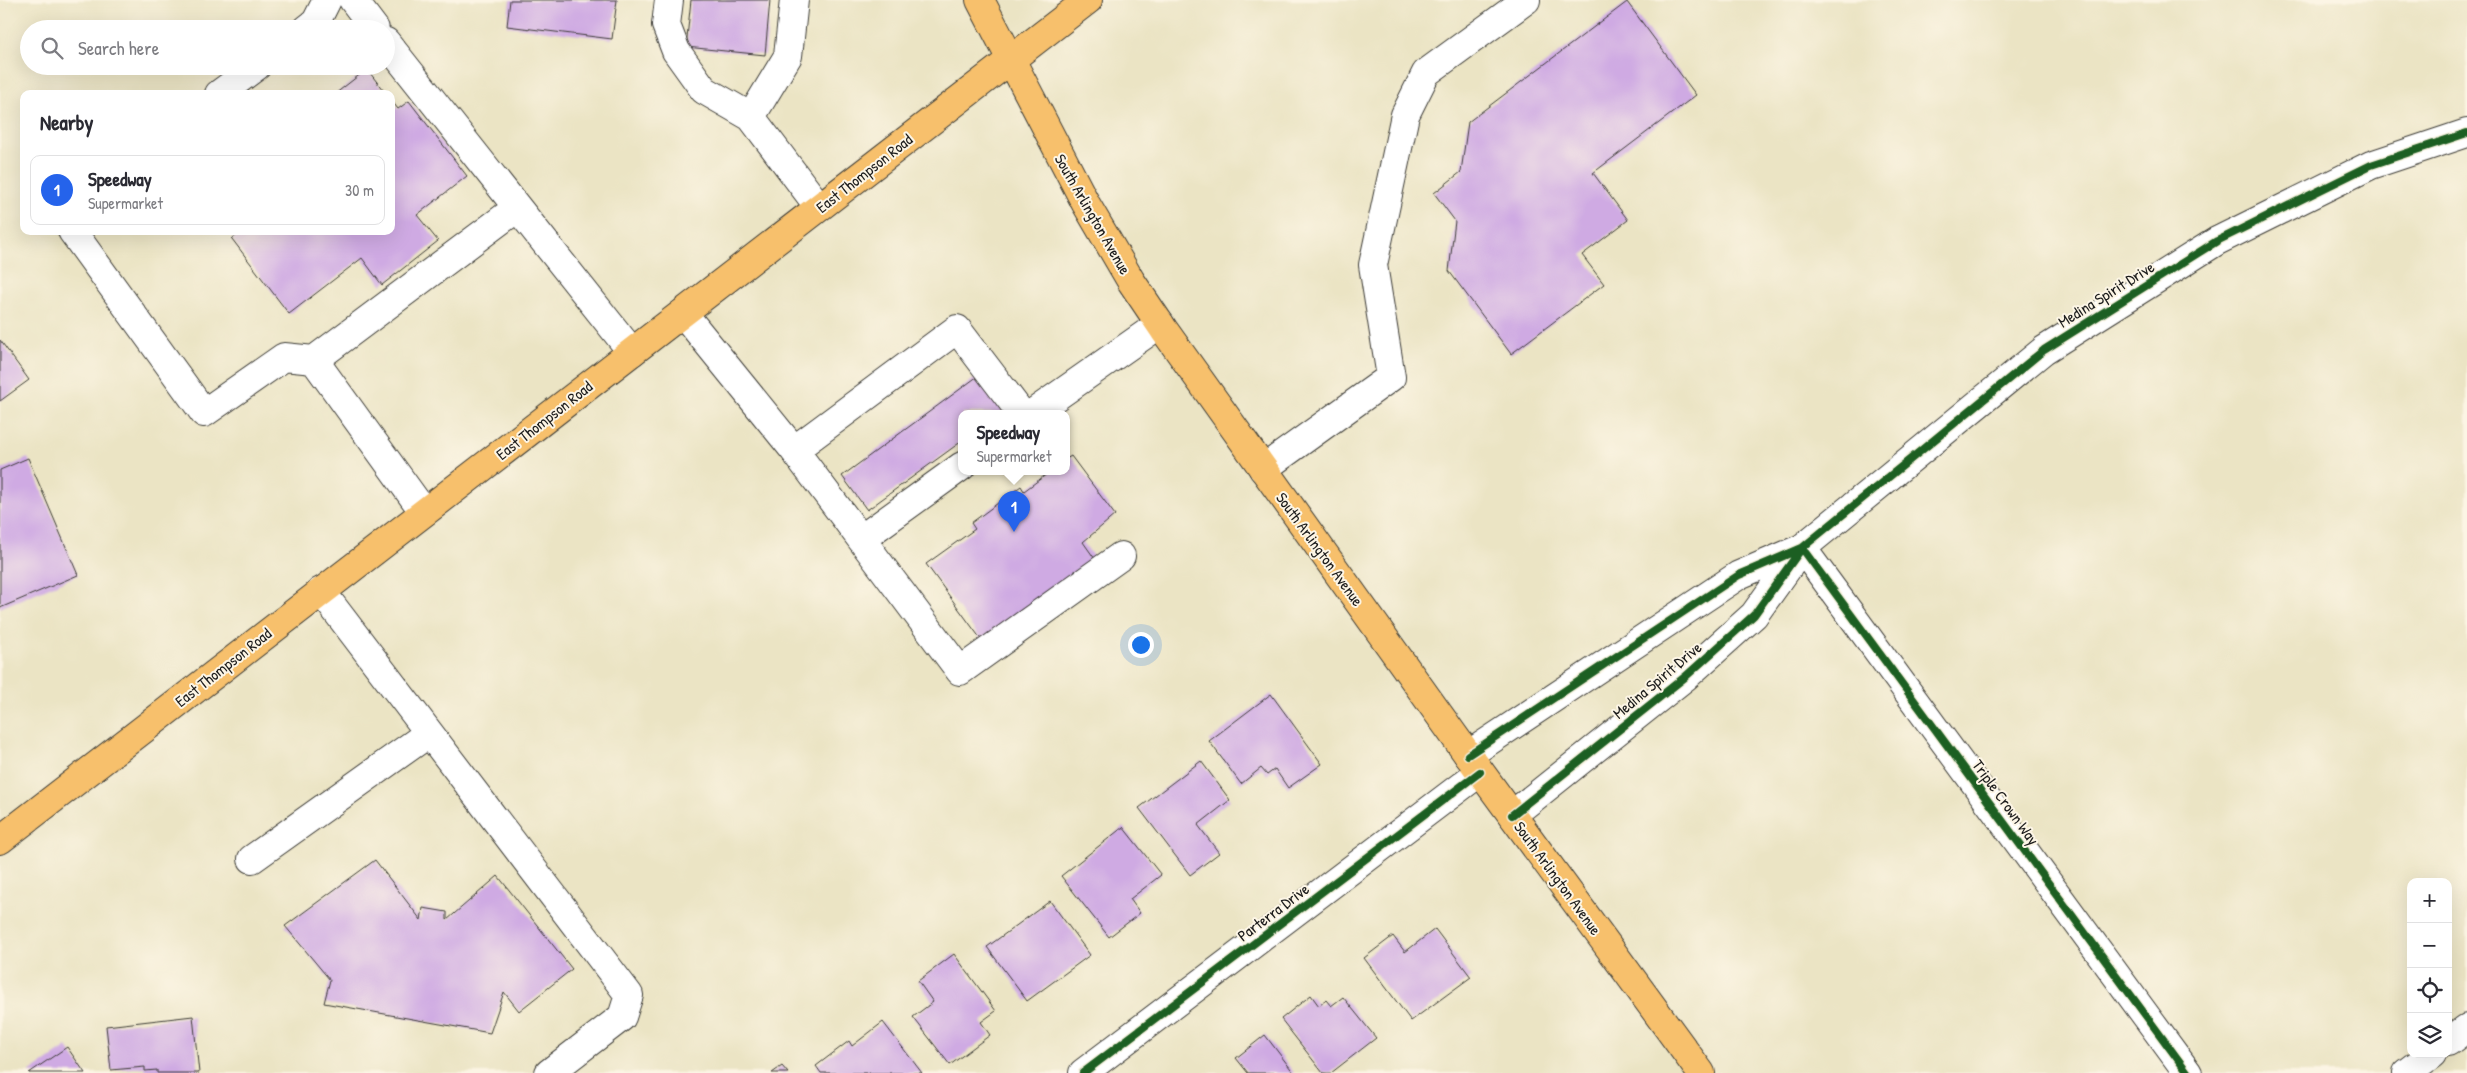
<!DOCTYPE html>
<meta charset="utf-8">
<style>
body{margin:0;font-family:"Patrick Hand",sans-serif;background:#f7f7f7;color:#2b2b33}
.controls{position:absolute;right:15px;bottom:15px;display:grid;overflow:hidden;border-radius:10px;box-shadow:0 5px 20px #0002}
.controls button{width:45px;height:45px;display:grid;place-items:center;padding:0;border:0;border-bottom:1px solid #e1e1e2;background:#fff;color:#2b2b33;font:25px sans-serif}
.you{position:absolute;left:1140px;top:644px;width:18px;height:18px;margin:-12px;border:4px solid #fff;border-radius:50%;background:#1a73e8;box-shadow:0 0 0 8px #1a73e833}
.badge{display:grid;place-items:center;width:32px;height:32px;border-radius:50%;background:#2563eb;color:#fff;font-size:16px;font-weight:700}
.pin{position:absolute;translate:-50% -41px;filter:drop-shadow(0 1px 2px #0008)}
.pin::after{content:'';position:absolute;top:26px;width:18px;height:15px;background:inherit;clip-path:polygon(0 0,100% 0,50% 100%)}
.popup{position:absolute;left:958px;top:410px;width:112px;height:65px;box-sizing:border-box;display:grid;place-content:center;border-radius:10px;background:#fff;filter:drop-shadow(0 1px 4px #0005);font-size:16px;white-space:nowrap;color:#7c7c81}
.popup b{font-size:19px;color:#2b2b33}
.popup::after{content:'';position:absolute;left:50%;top:100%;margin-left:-10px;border:10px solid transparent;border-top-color:#fff}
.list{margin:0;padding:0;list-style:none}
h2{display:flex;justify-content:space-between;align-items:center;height:65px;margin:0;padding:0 20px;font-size:21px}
h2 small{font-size:16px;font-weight:400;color:#7c7c81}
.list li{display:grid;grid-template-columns:32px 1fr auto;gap:15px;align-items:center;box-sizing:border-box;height:70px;margin:0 10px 10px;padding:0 10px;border:1px solid #e1e1e2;border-radius:10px}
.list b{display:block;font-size:19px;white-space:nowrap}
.list p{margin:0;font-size:16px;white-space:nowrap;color:#7c7c81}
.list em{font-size:16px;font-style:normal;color:#7c7c81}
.icon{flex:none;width:28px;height:28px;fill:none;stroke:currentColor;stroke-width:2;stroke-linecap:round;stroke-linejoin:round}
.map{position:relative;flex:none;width:2467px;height:1073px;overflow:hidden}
.search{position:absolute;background:#fff;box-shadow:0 5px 20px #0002;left:20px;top:20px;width:375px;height:55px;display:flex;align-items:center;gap:12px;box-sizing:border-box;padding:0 18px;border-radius:28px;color:#7c7c81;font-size:19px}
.panel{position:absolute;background:#fff;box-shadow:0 5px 20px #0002;left:20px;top:90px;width:375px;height:145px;border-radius:10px}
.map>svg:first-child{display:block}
</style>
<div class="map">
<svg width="2467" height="1073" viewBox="0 0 2467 1073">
<rect width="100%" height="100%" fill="#fcf5e5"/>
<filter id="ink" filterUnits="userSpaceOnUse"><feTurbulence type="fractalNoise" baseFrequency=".02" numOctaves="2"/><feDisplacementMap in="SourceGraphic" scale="10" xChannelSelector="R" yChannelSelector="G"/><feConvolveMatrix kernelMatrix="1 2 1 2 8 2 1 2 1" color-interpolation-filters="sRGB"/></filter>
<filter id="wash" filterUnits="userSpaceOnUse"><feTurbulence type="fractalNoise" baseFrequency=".0096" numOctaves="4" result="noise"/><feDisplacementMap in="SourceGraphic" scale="20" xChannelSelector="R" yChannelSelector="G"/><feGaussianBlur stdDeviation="1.12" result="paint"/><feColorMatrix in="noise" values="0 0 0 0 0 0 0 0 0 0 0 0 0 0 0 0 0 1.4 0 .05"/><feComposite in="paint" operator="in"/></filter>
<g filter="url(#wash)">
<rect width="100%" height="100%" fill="#ebe4c4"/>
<g id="blocks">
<path fill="#cfaae3" d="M510 0H617L612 39 507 26Z
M691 0H770L765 55 686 47Z
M1627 2 1696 95 1593 173 1628 220 1582 255 1604 284 1511 354 1449 271 1455 221 1434 193 1461 172 1468 122Z
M367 69 386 94H335Z
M391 100 398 109 409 101 467 176 417 215 438 241 382 285 362 258 289 314 232 239 241 231H391Z
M0 340 29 380 0 401Z
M978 376 1003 410 999 413H962V441L867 510 842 476Z
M1071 456 1115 515 1083 542 1095 559 983 642 926 564 975 529 971 523 1021 486 1024 491 1051 471H1066V459Z
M28 458 78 575 0 608V470Z
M1271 694 1322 764 1288 788 1275 769 1267 775 1261 768 1241 784 1209 741Z
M1201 761 1230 800 1198 825 1219 853 1190 875 1139 808Z
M1123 827 1161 875 1130 899 1140 913 1109 937 1061 876Z
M375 860 421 920 423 908 447 912V920L498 876 572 969 519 1011 504 992 490 1033 324 1003 330 980 285 926Z
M1050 901 1090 955 1027 1001 987 947Z
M1435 929 1471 977 1411 1021 1364 958 1393 936 1405 952Z
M954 954 996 1011 981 1022 990 1035 950 1065 913 1017 933 1002 918 981Z
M1311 995 1319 1006 1326 1000 1331 1006 1343 997 1376 1038 1331 1073H1323L1281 1019Z
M193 1016 199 1073H157V1070L145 1071V1067L111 1070 106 1026Z
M883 1022 922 1073H821L816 1066 849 1041 852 1046Z
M1265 1035 1294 1073H1248L1236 1058Z
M67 1047 85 1073H29Z
M782 1066 788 1073H772Z"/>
</g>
</g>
<g filter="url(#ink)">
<use href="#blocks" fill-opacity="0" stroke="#3b3a35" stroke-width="1"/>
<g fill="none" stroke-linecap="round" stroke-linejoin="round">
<defs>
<path id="minor" d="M353 0 375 29
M669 0 666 25 676 51 704 90 751 117
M794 0 788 56 751 117 819 207
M307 29 316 22 327 0
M386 42 632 352
M219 94 257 66
M72 231 204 413 284 357 314 360 424 512
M683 313 794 450 957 329 1021 413
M314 360 517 208
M1033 413 1160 324
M794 450 861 539 962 466
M1263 469 1391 377 1373 265 1405 115 1426 73 1526 0
M861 539 960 671 1121 556
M321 591 629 995 622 1017 549 1073
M1468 755 1739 575 1802 548 1754 615 1685 677 1512 815
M252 859 429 733
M2448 1042 2467 1028
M1083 1073 1480 772
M2188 1073 1802 548 2044 350 2217 241 2371 165 2467 133
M2407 1073 2432 1054"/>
<path id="major" d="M980 0 1086 204 1131 281 1164 330 1468 755 1701 1073
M0 840 1088 0"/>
</defs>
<use href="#minor" stroke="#3b3a35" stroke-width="30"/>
<use href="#major" stroke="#3b3a35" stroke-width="30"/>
<use href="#minor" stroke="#fff" stroke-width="28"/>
<use href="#major" stroke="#f7c06c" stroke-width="28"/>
<defs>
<path id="cycleway" d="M1468 755 1739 575 1802 548 1754 615 1685 677 1512 815
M1083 1073 1480 772
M2188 1073 1802 548 2044 350 2217 241 2371 165 2467 133"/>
</defs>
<use href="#cycleway" stroke="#fcf5e5" stroke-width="11"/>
<use href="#cycleway" stroke="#1b5e20" stroke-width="8"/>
</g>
</g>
<g text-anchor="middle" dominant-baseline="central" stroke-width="4" stroke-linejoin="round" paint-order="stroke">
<g font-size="16" fill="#1c1c1c" stroke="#fcf5e5">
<text transform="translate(864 173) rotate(-38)">East Thompson Road</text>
<text transform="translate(1093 214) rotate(60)">South Arlington Avenue</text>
<text transform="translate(2106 294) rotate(-32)">Medina Spirit Drive</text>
<text transform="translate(544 420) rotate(-38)">East Thompson Road</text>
<text transform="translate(1320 549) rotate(54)">South Arlington Avenue</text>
<text transform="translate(223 667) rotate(-38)">East Thompson Road</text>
<text transform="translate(1657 680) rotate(-40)">Medina Spirit Drive</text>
<text transform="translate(2006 802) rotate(54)">Triple Crown Way</text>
<text transform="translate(1558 878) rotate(54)">South Arlington Avenue</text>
<text transform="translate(1273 912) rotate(-37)">Parterra Drive</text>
</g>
</g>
</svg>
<div class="controls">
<button>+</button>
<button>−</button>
<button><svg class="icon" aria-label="locate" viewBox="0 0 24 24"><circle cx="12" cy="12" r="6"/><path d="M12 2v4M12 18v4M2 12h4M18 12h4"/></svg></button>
<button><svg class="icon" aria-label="layers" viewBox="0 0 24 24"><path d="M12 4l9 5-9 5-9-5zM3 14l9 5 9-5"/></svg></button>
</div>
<div class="you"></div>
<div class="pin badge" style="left:1014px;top:532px">1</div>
<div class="popup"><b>Speedway</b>Supermarket</div>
<div class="search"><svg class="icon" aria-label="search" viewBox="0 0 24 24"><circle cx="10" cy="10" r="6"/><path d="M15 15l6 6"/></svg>Search here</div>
<section class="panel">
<h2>Nearby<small></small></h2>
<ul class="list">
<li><span class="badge">1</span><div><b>Speedway</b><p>Supermarket</p></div><em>30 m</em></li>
</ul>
</section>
</div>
